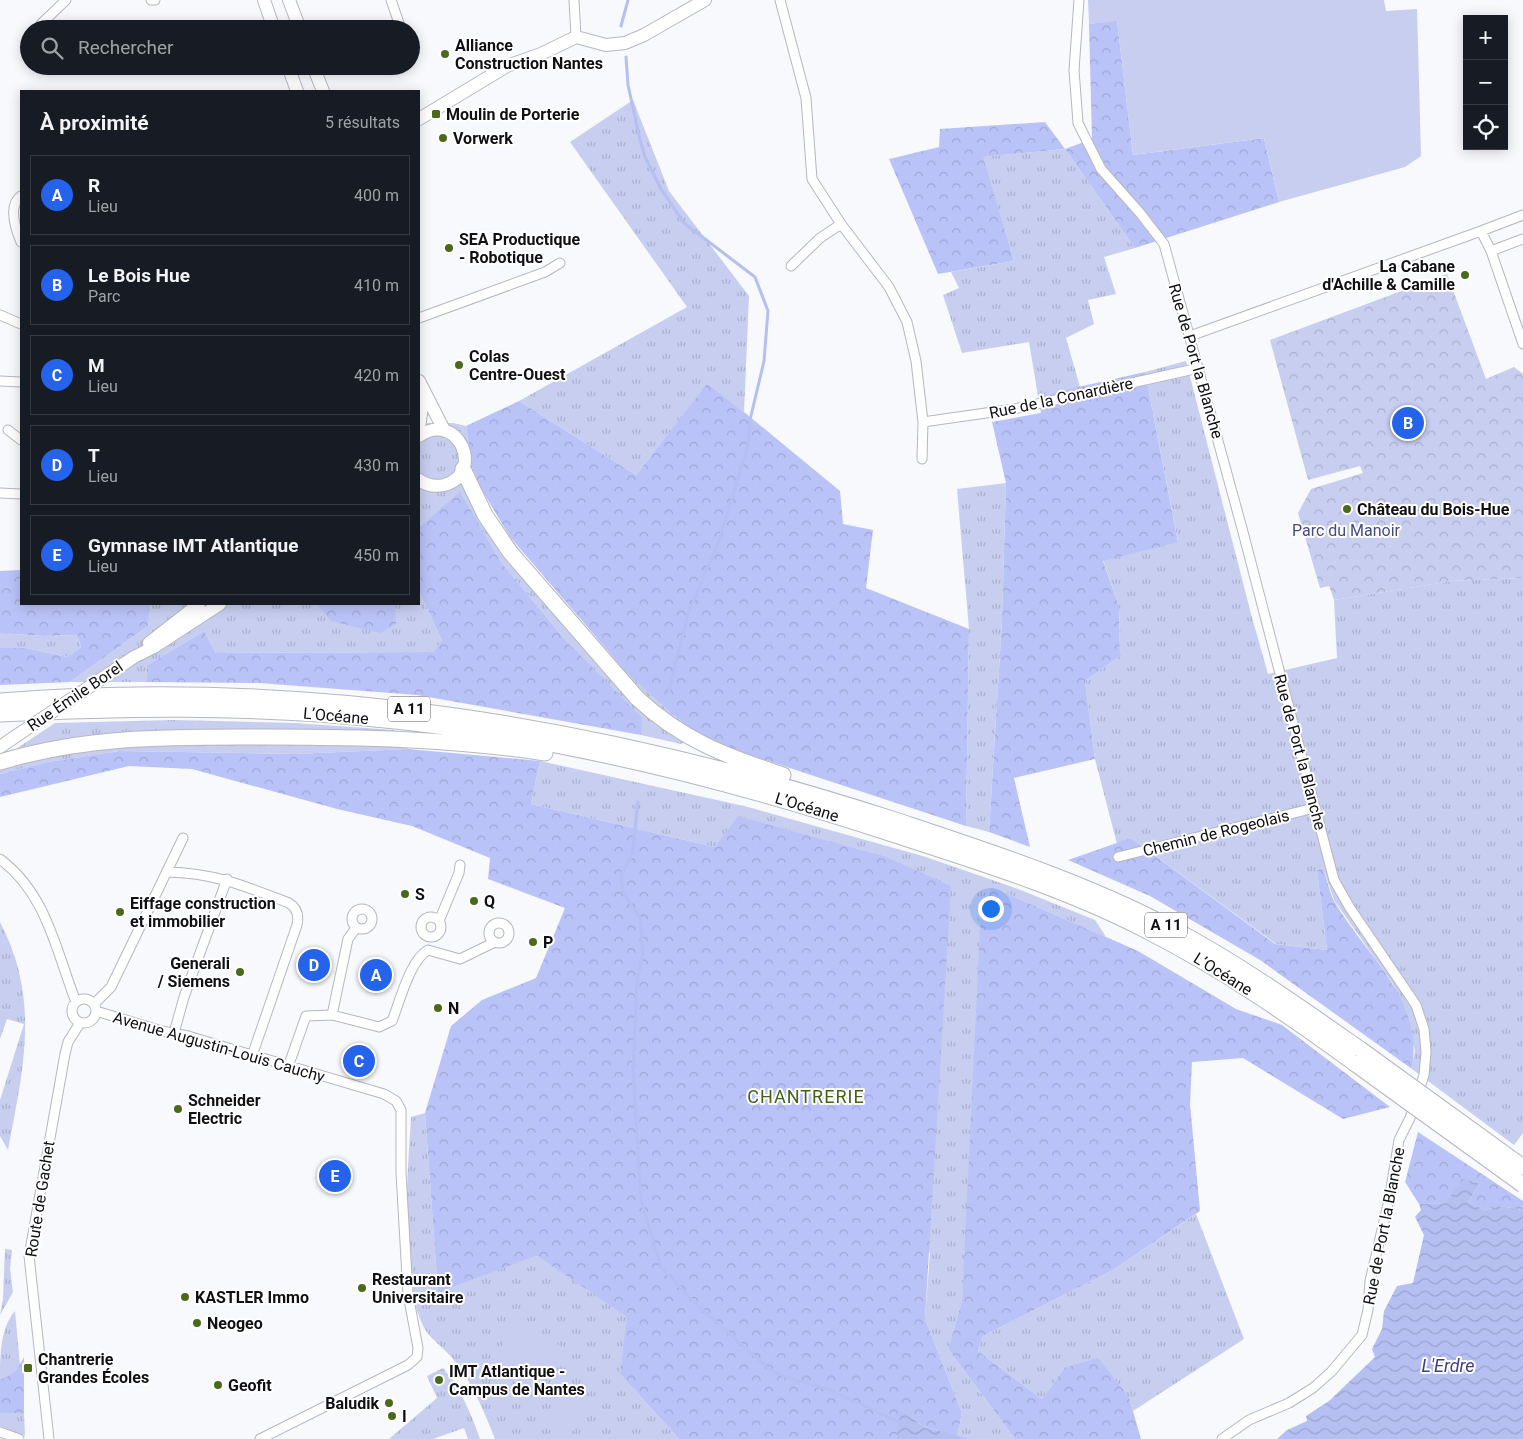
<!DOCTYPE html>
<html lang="fr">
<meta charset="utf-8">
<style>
body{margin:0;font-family:Roboto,sans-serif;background:#242831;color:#f1f3f6}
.controls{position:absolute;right:15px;top:15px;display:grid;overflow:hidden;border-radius:0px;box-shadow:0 2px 12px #0003}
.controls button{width:45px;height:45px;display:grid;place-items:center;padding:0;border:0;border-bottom:1px solid #363941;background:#171b24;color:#f1f3f6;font:25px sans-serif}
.you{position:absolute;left:990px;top:908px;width:18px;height:18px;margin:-12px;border:4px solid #fff;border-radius:50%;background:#1a73e8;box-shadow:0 0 0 8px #1a73e833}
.badge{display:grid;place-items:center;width:32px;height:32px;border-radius:50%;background:#2563eb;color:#fff;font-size:16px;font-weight:700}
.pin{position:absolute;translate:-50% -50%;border:2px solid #fff;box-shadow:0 1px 5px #0006}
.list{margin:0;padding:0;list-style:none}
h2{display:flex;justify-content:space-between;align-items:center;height:65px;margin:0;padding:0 20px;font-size:21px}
h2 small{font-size:16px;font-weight:400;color:#9ea1a6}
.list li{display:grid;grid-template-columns:32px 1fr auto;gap:15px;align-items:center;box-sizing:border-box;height:80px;margin:0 10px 10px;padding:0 10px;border:1px solid #363941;border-radius:0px}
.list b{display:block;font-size:19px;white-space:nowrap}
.list p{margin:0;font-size:16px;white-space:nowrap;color:#9ea1a6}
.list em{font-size:16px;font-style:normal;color:#9ea1a6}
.icon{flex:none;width:28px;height:28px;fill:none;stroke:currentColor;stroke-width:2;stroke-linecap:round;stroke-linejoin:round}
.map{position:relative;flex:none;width:1523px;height:1439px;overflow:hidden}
.search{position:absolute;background:#171b24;box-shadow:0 2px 12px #0003;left:20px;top:20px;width:400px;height:55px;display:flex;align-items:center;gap:12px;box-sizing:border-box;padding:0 18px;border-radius:28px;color:#9ea1a6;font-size:19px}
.panel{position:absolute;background:#171b24;box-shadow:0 2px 12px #0003;left:20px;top:90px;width:400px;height:515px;border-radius:0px}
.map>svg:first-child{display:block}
</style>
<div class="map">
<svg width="1523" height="1439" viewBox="0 0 1523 1439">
<defs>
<pattern id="grass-tufts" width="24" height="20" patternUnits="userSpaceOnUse" patternTransform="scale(1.25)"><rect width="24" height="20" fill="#c7ceef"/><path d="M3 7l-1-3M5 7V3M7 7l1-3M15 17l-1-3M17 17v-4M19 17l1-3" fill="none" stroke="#aab0cc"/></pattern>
<pattern id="forest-crowns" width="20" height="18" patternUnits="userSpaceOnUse" patternTransform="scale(1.25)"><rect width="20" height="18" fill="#bac3f7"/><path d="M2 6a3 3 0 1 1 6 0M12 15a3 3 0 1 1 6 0" fill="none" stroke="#9fa6d3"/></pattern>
<pattern id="park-crowns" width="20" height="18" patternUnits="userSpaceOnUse" patternTransform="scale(1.25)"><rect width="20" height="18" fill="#c7ceef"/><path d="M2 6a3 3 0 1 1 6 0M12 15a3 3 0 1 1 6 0" fill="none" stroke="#aab0cc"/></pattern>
<pattern id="water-waves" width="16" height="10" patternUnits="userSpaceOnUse" patternTransform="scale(1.25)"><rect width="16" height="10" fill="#b6bff2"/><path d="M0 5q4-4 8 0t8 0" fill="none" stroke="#9ba3cf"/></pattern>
</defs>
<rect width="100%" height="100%" fill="#f8f9fd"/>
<path fill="url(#grass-tufts)" d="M633 100 669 191 749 296 744 412 707 385 636 475 519 401 687 307 570 142Z
M1065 149 1135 248 1104 257 1116 294 1088 300 1094 324 1066 338 1080 387 1038 396 1029 342 962 353 943 295 959 288 951 272 1014 261 982 157Z
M1186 361 1251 614 1268 674 1337 658 1334 600 1452 581 1523 578V1133L1514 1145 1412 1069 1415 1050 1393 984 1334 900 1323 868 1317 870 1327 950 1276 944 1131 838 1117 844 1095 759 1085 681 1120 656 1119 606 1103 560 1178 541 1145 372Z
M428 423H453L466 426C469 446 472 466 479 485 495 525 531 564 559 595 602 645 642 692 695 732L681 744 641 735 640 730 501 562 460 493 419 527V427Z
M1006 483 1002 620 989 832 966 826 969 629 957 489Z
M419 591 442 641 433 652 216 653 204 631 147 665 146 682H70L148 626 151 604H419Z
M0 633 43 636 77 635 81 647 68 657 26 648H0Z
M174 720 295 723 394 730 408 749 294 754 119 751 48 762 0 774V765L19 747 55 723Z
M540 761 744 806 926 857 1018 889 1095 920 1106 937 992 887 962 1301 948 1349 1015 1439H970L957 1436 962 1413 925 1319 930 1253 715 847 531 804Z
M0 922C41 1000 23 1069 8 1150L0 1136V1100L24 1024 7 1019 0 1039Z
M425 1113 438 1291 537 1256 628 1317 620 1374 679 1439H495C484 1411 472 1382 453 1359 445 1349 433 1341 426 1331 397 1282 408 1174 411 1117Z
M1196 1214 1244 1339 1133 1411 1129 1397 1064 1368 1042 1399 978 1351 983 1336 1113 1270Z
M5 1249 12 1250 10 1269 13 1292 0 1315 3 1299Z
M15 1311 20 1365 10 1377 0 1379C0 1357 0 1328 15 1311Z
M443 1368C461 1389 471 1413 480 1439H468L464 1428 433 1439H389L437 1398 427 1376Z
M0 1413H24L25 1436 0 1426Z"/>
<path fill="url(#forest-crowns)" d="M1117 20 1133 155 1264 138 1279 202 1135 248 1065 149 983 157 1014 261 938 274 889 159 939 147 940 129 1045 122 1065 149 1092 139 1089 24Z
M1145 372 1178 542 1103 561 1119 606 1120 656 1085 681 1095 759 1014 778 1030 847 989 832 1002 620 1006 483 992 422 1041 413 1038 396Z
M707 384 744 412 840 491 843 524 873 530 866 588 969 629 966 826 738 751 695 732 671 713 627 673 510 537 480 487 472 465 466 426 519 401 636 475Z
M460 492 501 562 568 643 642 718 641 735 417 695 259 683 146 682 147 665 204 631 216 653 433 652 442 641 419 591V527Z
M21 570V604H151L148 626 70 682 0 685V648H26L68 657 81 647 77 635 43 636 0 633V571Z
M317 604H395L396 624 380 633 331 621Z
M408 749 540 761 531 804 715 847 738 816 886 857 951 886 925 1319 962 1413 957 1436 924 1427 902 1410 896 1439H679L620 1374 627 1317 537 1256 438 1292 425 1113 451 1026 482 1000 536 978 565 908 488 879 490 858 412 826 337 809 192 769 129 766 0 797V774L48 762 119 751 294 754Z
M1131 838 1275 944 1327 950 1317 870 1323 868C1327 879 1329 891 1334 901 1366 956 1424 999 1412 1069L1260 960 1150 896 1068 860Z
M992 887 1138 951 1236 1009 1282 1025 1390 1107 1343 1119 1243 1058 1192 1062 1190 1104 1200 1211 1113 1270 983 1336 978 1351 1042 1399 1064 1368 1098 1358 1129 1397 1141 1439H1015L948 1349 962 1301 981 908Z
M1418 1132 1523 1201V1210L1500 1206 1485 1210 1468 1202 1480 1184 1446 1203 1419 1204 1405 1182Z
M24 1357V1413H0V1379C13 1376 18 1369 24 1357Z"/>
<path fill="url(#park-crowns)" d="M1447 274 1486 379 1514 367 1523 374V578L1452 581 1334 600 1329 586 1320 588 1298 513 1311 489 1363 473 1360 466 1308 480 1270 340Z"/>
<path fill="#c7ceef" d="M1088 0H1384L1386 11 1417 9 1421 156 1405 167 1279 202 1264 138 1133 155 1117 21 1089 24Z
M520 1318 566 1350 534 1396 489 1365Z
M569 1390 591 1404 567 1439 546 1425Z"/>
<path fill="url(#water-waves)" d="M1462 1179 1480 1184 1468 1202 1485 1210 1500 1206 1523 1210V1439H1277L1287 1430 1307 1421 1306 1416 1329 1401 1375 1357 1372 1349 1382 1329 1384 1311 1397 1286 1413 1283 1424 1235 1415 1217 1421 1210 1419 1204 1446 1203Z
M901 1409 924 1427 970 1439H896Z"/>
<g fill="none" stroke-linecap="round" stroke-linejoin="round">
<path stroke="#b6bff2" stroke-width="3" d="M621 26 628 0
M626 57 628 85 640 140 645 157 661 189 684 223 755 277 768 311 764 361 750 420 748 445 720 538 688 614 668 694
M638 802 632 855 621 875 623 892 640 918 643 952 637 981 633 1072 641 1200 661 1267 696 1304 769 1369 787 1378 828 1389 901 1423"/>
<defs>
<path id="street" d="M151 0H155
M391 0 401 29
M574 0 576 37
M780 0 806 98 812 179 841 224 889 287 907 322 916 361 923 422 922 459
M1079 0 1074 70 1078 123 1101 169 1140 213 1164 244 1243 532 1334 880 1350 908 1416 1005 1424 1029 1426 1052 1424 1075 1410 1118 1399 1140 1389 1200 1370 1281 1368 1310 1362 1335 1331 1372 1313 1388 1289 1403 1249 1420 1222 1439
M41 24 66 0
M21 196C7 206 16 230 21 242
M1523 215 1481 231 1491 251 1523 344
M1491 251 1523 239
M791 266 820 238 841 224
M0 315 21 324
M419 318 545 272 560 263
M1190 336 1481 231
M0 381 21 382
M923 422 1014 409 1199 368
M8 430 21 440
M0 493 21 494
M1118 857 1314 808
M0 859C47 894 56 951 76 1002
M167 872C215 873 245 886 289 903 297 908 299 916 297 925L252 1056
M352 919a10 10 0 1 1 20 0a10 10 0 1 1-20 0Z
M421 927a10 10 0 1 1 20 0a10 10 0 1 1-20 0Z
M439 921 459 873 460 865
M489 933a10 10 0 1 1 20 0a10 10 0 1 1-20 0Z
M72 1011a12 12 0 1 1 24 0a12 12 0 1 1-24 0Z
M94 1004 111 987 183 838
M96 1011 162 1031 188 1036 384 1094 396 1101 401 1110V1173L408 1294 418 1348 417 1357 408 1365 260 1439
M332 1015 348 939 356 928
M174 1033 184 997 227 879
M288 1067 306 1016 332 1015 379 1027 392 1021C400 1001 410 960 428 950L460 959 495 942
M0 1432 19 1439
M49 1439 29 1256 65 1054 68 1042 80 1023"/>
<path id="secondary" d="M264 0 274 29
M289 0 300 29
M288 66 297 91
M313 66 323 91
M419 119 507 66 541 54 576 37 606 45 625 43 644 35 705 0
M419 381 444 430
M419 428 422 406 420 391
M419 436C458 409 486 474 444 485 435 487 426 485 419 480
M149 643 199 604
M134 657 154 647 220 604
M0 747 16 736"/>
<path id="highway" d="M463 469 485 515 510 552 637 698C682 740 726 756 783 775
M0 701C309 677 598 724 892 819 985 850 1079 880 1166 925 1234 960 1297 1005 1360 1049
M0 714C122 708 243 706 365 718 546 734 723 778 895 835 981 863 1069 890 1149 932 1222 969 1288 1015 1354 1063
M0 762C89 735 175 737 266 737 360 737 452 739 545 753"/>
</defs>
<use href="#street" stroke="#b5b7c1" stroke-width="11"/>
<use href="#secondary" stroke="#b5b7c1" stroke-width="14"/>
<use href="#highway" stroke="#b5b7c1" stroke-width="17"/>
<use href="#street" stroke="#fff" stroke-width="9"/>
<use href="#secondary" stroke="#fff" stroke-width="12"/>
<use href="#highway" stroke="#fff" stroke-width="15"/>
<defs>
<path id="secondary-bridge" d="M16 736 134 657"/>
<path id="highway-bridge" d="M1360 1049 1523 1167
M1354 1063 1523 1185"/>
</defs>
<use href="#secondary-bridge" stroke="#b5b7c1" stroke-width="14" stroke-linecap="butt"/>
<use href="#highway-bridge" stroke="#b5b7c1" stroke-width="17" stroke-linecap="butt"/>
<use href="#secondary-bridge" stroke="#fff" stroke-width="12"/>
<use href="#highway-bridge" stroke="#fff" stroke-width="15"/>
</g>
<g fill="#4c681a" stroke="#fff" stroke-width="2">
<circle cx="445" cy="54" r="5"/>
<rect x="431" y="109" width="10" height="10" rx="2.5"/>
<circle cx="443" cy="138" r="5"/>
<circle cx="449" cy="248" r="5"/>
<circle cx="1465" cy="275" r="5"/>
<circle cx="459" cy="365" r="5"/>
<circle cx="1347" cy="509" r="5"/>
<circle cx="405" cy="894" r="5"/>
<circle cx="474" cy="901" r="5"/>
<circle cx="120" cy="912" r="5"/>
<circle cx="533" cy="942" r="5"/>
<circle cx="240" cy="972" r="5"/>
<circle cx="438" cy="1008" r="5"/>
<circle cx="178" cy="1109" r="5"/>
<circle cx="362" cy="1288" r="5"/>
<circle cx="185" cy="1297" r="5"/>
<circle cx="197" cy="1323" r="5"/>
<rect x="23" y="1363" width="10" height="10" rx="2.5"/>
<circle cx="439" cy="1380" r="5"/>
<circle cx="218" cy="1385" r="5"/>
<circle cx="389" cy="1403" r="5"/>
<circle cx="392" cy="1416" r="5"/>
</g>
<g text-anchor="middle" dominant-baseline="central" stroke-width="4" stroke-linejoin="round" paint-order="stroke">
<g fill="#fff" stroke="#58585a" stroke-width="1">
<rect x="388" y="696.5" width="42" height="25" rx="4"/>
<rect x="1145" y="912.5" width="42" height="25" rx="4"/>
</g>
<g font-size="15" font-weight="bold" fill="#101014">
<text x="409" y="709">A 11</text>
<text x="1166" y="925">A 11</text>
</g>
<g font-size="16" font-weight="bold" fill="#101014" stroke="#fff" text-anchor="start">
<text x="455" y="45">Alliance<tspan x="455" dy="18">Construction Nantes</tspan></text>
<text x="446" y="114">Moulin de Porterie</text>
<text x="453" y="138">Vorwerk</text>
<text x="459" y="239">SEA Productique<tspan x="459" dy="18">- Robotique</tspan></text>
<text x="1455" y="266" text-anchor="end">La Cabane<tspan x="1455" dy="18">d'Achille &amp; Camille</tspan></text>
<text x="469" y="356">Colas<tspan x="469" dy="18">Centre-Ouest</tspan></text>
<text x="1357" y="509">Château du Bois-Hue</text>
<text x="415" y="894">S</text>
<text x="484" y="901">Q</text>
<text x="130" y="903">Eiffage construction<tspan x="130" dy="18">et immobilier</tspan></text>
<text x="543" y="942">P</text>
<text x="230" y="963" text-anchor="end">Generali<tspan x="230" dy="18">/ Siemens</tspan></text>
<text x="448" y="1008">N</text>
<text x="188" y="1100">Schneider<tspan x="188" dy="18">Electric</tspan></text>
<text x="372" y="1279">Restaurant<tspan x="372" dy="18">Universitaire</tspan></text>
<text x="195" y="1297">KASTLER Immo</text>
<text x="207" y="1323">Neogeo</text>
<text x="38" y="1359">Chantrerie<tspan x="38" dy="18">Grandes Écoles</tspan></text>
<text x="449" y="1371">IMT Atlantique -<tspan x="449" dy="18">Campus de Nantes</tspan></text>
<text x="228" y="1385">Geofit</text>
<text x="379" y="1403" text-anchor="end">Baludik</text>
<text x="402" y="1416">I</text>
</g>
<g font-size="16" fill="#101014" stroke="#fff">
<text transform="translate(1196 361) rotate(74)">Rue de Port la Blanche</text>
<text transform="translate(1061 398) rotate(-12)">Rue de la Conardière</text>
<text transform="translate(75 696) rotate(-34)">Rue Émile Borel</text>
<text transform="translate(336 716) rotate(5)">L’Océane</text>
<text transform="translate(1300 752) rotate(75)">Rue de Port la Blanche</text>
<text transform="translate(807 807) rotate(17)">L’Océane</text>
<text transform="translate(1216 833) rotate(-14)">Chemin de Rogeolais</text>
<text transform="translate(1223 974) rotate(32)">L’Océane</text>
<text transform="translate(219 1047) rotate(16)">Avenue Augustin-Louis Cauchy</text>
<text transform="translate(40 1199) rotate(-81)">Route de Gachet</text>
<text transform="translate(1384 1226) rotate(-79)">Rue de Port la Blanche</text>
</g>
<g font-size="16" fill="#434a89" stroke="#fff">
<text x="1346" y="530">Parc du Manoir</text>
</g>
<g font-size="18" letter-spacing="1" fill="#465f19" stroke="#fff">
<text x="806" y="1096">CHANTRERIE</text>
</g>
<g font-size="18" font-style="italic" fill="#3b417f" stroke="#fff">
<text x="1448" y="1365">L'Erdre</text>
</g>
</g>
</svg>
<div class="controls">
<button>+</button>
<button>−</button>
<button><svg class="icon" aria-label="locate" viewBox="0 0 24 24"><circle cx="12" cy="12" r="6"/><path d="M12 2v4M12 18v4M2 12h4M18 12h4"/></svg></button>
</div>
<div class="you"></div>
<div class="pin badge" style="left:376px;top:975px">A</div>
<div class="pin badge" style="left:1408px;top:423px">B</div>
<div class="pin badge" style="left:359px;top:1061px">C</div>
<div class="pin badge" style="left:314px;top:965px">D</div>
<div class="pin badge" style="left:335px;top:1176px">E</div>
<div class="search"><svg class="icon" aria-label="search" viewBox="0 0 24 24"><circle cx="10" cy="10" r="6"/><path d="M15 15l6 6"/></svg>Rechercher</div>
<section class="panel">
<h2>À proximité<small>5 résultats</small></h2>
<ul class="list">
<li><span class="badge">A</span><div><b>R</b><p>Lieu</p></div><em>400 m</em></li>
<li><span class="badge">B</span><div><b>Le Bois Hue</b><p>Parc</p></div><em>410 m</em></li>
<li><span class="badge">C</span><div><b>M</b><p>Lieu</p></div><em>420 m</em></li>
<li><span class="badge">D</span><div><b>T</b><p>Lieu</p></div><em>430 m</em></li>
<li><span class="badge">E</span><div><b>Gymnase IMT Atlantique</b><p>Lieu</p></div><em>450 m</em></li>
</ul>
</section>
</div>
